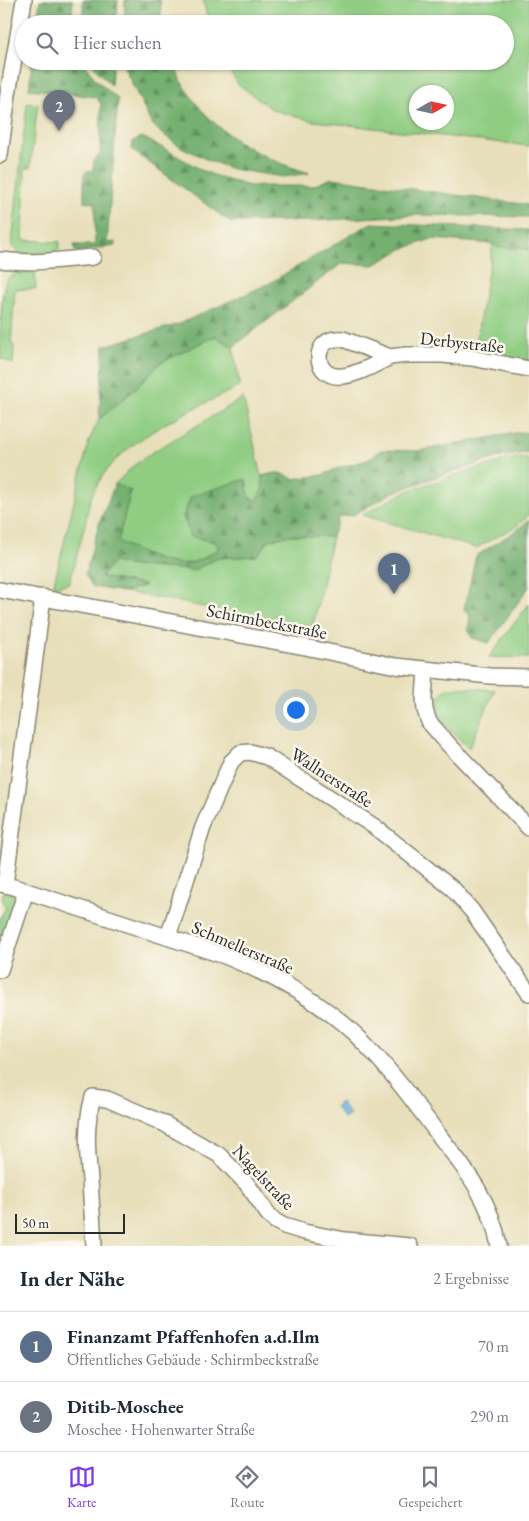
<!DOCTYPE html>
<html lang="de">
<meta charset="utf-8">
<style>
body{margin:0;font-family:"EB Garamond",serif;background:#f6f6f7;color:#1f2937}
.compass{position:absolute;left:409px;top:85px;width:45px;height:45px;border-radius:50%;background:#fff;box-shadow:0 1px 4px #0004;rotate:81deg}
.scale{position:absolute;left:15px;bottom:12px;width:110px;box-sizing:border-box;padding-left:5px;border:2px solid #2b2b2b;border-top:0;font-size:14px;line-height:18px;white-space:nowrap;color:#2b2b2b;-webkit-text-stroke:4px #fbf7ec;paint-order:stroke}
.you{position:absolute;left:295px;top:709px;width:18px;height:18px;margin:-12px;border:4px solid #fff;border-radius:50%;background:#1a73e8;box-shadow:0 0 0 8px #1a73e833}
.badge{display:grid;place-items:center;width:32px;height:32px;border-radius:50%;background:#7c3aed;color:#fff;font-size:16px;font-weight:700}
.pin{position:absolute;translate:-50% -41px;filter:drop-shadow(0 1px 2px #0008)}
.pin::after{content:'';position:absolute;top:26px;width:18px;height:15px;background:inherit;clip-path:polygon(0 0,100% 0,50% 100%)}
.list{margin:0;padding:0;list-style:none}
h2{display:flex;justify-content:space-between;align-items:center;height:65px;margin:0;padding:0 20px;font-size:21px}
h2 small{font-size:16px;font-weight:400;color:#747a83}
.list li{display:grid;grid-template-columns:32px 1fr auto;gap:15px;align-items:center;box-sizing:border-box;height:70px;padding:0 20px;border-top:1px solid #e0e1e3}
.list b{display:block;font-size:19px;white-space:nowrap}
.list p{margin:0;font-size:16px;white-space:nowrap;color:#747a83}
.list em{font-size:16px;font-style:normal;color:#747a83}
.icon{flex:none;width:28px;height:28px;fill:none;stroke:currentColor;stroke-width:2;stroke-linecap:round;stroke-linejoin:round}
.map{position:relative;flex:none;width:529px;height:1246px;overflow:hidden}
.search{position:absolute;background:#fff;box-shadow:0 1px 4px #0004;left:15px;right:15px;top:15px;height:55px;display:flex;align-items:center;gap:12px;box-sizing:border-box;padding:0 18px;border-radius:28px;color:#747a83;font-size:19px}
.sheet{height:205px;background:#fff}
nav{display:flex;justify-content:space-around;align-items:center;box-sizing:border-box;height:70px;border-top:1px solid #e0e1e3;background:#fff;font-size:14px;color:#747a83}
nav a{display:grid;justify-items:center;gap:2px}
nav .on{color:#7c3aed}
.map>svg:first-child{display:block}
</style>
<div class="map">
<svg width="529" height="1246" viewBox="0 0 529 1246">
<defs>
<pattern id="forest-firs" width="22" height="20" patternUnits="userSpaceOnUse" patternTransform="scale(1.25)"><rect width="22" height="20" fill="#74b071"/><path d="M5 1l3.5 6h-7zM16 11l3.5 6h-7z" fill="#5f8f5d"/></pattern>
</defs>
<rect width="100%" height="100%" fill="#fbf7ec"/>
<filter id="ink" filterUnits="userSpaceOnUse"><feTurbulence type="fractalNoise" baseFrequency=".02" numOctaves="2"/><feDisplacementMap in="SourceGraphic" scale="10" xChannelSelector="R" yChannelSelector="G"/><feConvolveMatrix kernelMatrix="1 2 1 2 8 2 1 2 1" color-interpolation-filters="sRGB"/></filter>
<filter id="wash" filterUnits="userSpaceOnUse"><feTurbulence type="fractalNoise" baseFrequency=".0096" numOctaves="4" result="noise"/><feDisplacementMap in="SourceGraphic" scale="20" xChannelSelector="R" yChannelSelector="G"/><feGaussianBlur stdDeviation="1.12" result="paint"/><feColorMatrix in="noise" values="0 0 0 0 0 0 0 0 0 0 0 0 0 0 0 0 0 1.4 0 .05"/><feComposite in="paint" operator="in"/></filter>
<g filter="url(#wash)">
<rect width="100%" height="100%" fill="#e7dfba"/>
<path fill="#90cd83" stroke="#5e7c57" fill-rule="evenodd" d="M203 0H529V146L313 121 273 110 238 84 224 61H505V24H209ZM416 92H446V122H416Z
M27 103 38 104 30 168H25L23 240 60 242 59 250C53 254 25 256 19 253 14 250 13 247 12 243Z
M493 244 498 247 529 249V362L474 352Z
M35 272 36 289H15L11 345H14L13 364 0 358C0 342 0 286 8 278 15 273 26 273 35 272Z
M215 336 233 347 240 386C190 412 111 441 91 498 88 506 87 515 85 524 80 544 75 564 69 583L53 587 89 441 99 419 135 389 160 363Z
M243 398 262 476 263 488 257 501 249 498 246 479 191 536 215 542 219 548C213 552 206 557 199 560 174 572 139 552 117 541L131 492 115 484 132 467 146 456Z
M515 458 529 459V515L518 525 476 548 362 515 407 491 470 470Z
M290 535 332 537 312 630 170 600 124 592 144 586 101 577 113 562 135 566 194 570 218 558 257 556 269 540Z
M529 604V658L489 657Z
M459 687 495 690 469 748C457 736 430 717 439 697 443 689 451 688 459 687Z
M3 892 16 894 17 903 13 907 12 913 3 933 7 940 0 947V918L6 908 2 900Z"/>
<path fill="url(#forest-firs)" stroke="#506e4e" d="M40 0H73L71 24H37Z
M83 0H118L116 24H83Z
M125 0H160L162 24H124Z
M32 61H82L96 80 118 99 107 243 115 242V246L79 252 75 251 74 245H95V203L84 202V174L87 171H93L94 160 100 154 101 104 96 97 29 89Z
M90 61H113L111 85 100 74Z
M124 61H173C193 121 252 157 310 173L283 177 232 169 208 160 183 148 161 133 151 123 124 67Z
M142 137 167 150 203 171 224 179 250 186H312L332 178 529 205V217L415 215 311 221 230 222 132 150 133 141Z
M371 223 529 230V249L497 247 493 244 432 239 402 249 374 265 342 263 233 347 215 336 160 363 135 389 99 419 104 346 179 324 268 284Z
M520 432 529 433V452L496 458 439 476 394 492 353 515 339 517 332 537 290 535 269 540 257 556 218 558 194 570 135 566 113 562 101 577 145 585 124 592 93 587 85 575 99 524 115 484 131 491 118 541C139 552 174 572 199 560 206 557 213 552 219 548L215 542 190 536 183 516 191 496 246 479 249 498 257 501 263 488 262 476C276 472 280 471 293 479L323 475 338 468 368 460 381 450 419 451Z
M529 520V587L489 643 472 638 468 629 470 616 464 609 476 556 514 532Z"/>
<path fill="#67aadc" stroke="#496a84" d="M341 1102 350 1115 344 1119 335 1107Z"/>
</g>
<g filter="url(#ink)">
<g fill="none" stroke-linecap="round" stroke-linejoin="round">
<defs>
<path id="minor" d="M0 155 8 94 24 0
M0 260C31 264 62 260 93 257
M390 357C376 364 359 374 343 376 312 380 310 335 343 339L390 357 406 355H443L472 358 529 369
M0 590 305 647 396 666 490 676 529 677
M426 670 424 698 425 710 429 722 450 746 529 828
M0 884 14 887 225 956C277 977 327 1004 366 1045 392 1072 415 1103 438 1134 466 1170 491 1200 499 1246
M5 885 43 597
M168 937 203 827 231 762 240 753 250 752 267 757 375 827 453 889 472 911 529 993
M0 970 26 891
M94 1246C93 1224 91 1201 90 1179 87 1151 85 1125 93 1097L107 1099 163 1123 219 1155 247 1184 268 1214 275 1221 284 1226 304 1232 345 1240 410 1246"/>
</defs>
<use href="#minor" stroke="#898572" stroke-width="18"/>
<use href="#minor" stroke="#fff" stroke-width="15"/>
</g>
</g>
<g text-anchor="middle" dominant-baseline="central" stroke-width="5" stroke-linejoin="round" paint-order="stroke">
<g font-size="18" fill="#2b2b2b" stroke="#fbf7ec">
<text transform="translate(462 342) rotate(6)">Derbystraße</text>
<text transform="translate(267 621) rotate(11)">Schirmbeckstraße</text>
<text transform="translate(332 777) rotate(33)">Wallnerstraße</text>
<text transform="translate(243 947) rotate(23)">Schmellerstraße</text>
<text transform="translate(264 1177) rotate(47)">Nagelstraße</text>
</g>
</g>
</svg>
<svg class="compass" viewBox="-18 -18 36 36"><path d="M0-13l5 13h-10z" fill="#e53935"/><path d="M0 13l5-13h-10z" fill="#747a83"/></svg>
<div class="scale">50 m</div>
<div class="you"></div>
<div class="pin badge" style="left:394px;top:594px;background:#5c6f8a">1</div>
<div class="pin badge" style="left:59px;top:131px;background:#6b7280">2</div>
<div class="search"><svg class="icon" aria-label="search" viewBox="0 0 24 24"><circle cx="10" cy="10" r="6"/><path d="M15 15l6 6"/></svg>Hier suchen</div>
</div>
<section class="sheet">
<h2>In der Nähe<small>2 Ergebnisse</small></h2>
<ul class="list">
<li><span class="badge" style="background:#5c6f8a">1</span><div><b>Finanzamt Pfaffenhofen a.d.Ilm</b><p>Öffentliches Gebäude · Schirmbeckstraße</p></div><em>70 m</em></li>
<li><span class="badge" style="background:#6b7280">2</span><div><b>Ditib-Moschee</b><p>Moschee · Hohenwarter Straße</p></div><em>290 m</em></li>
</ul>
</section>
<nav>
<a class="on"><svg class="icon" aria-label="map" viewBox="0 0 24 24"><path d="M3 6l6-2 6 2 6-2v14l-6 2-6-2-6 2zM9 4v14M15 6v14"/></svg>Karte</a>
<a><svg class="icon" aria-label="directions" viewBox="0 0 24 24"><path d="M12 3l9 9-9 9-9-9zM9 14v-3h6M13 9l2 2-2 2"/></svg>Route</a>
<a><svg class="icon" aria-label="saved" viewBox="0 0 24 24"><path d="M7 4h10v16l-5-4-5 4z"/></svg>Gespeichert</a>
</nav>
